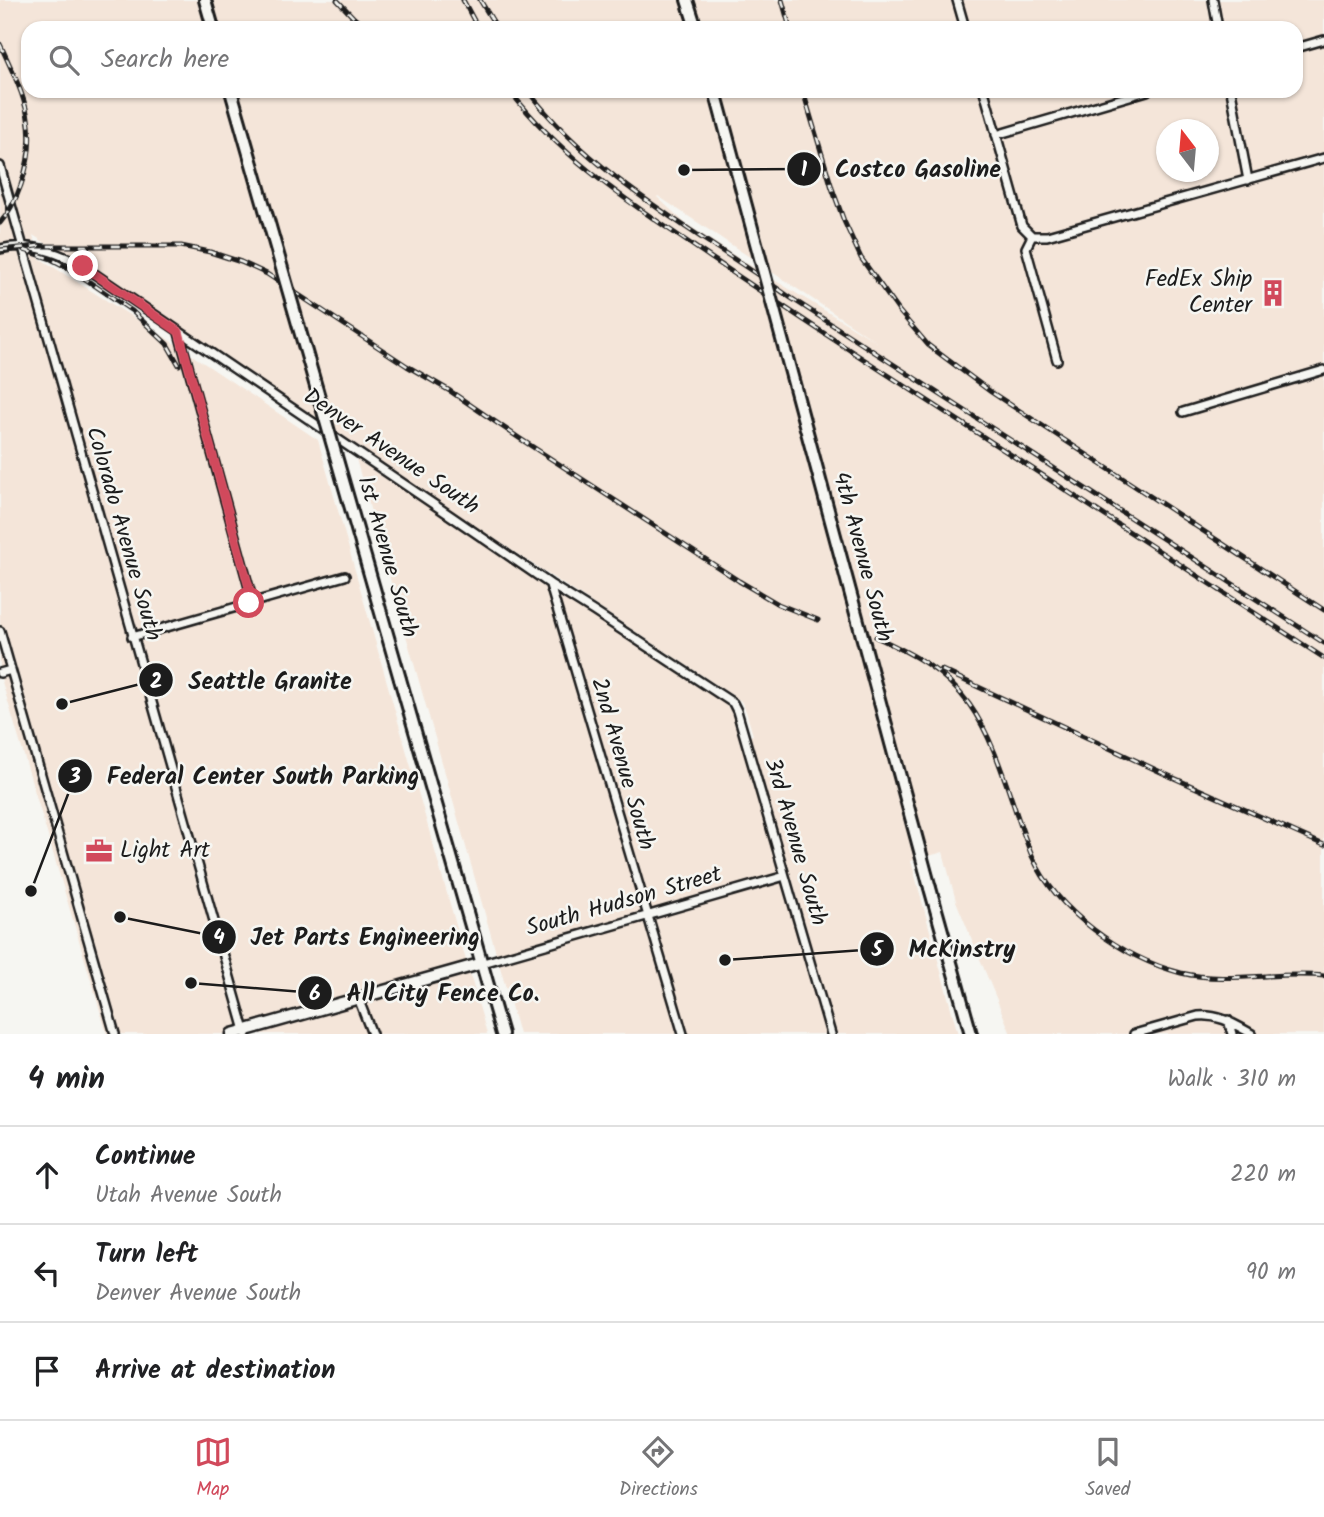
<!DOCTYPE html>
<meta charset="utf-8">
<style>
body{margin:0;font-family:Kalam,sans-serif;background:#f6f6f6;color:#202124}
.compass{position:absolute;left:1156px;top:119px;width:63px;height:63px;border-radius:50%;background:#fff;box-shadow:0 2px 5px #0004;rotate:344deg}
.stop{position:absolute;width:21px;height:21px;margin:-16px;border:5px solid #d1495b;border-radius:50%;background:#fff}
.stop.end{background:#d1495b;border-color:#fff;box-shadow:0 2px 7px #0008}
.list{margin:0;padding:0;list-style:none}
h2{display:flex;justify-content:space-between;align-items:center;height:91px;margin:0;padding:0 28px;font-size:30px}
h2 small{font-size:23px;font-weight:400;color:#757577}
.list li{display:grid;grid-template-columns:46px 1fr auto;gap:21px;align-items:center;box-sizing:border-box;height:98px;padding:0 28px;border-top:2px solid #e0e0e0}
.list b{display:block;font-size:26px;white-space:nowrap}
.list p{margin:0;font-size:23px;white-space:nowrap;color:#757577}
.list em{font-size:23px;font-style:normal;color:#757577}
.icon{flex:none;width:38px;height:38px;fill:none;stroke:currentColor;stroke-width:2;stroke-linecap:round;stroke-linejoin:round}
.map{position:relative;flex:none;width:1324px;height:1034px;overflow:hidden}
.search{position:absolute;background:#fff;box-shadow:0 2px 5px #0004;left:21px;right:21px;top:21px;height:77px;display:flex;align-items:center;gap:18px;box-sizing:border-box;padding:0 24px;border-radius:21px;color:#757577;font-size:26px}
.sheet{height:385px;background:#fff}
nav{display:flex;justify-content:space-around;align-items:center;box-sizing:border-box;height:98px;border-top:2px solid #e0e0e0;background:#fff;font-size:19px;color:#757577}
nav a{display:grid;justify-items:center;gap:4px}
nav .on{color:#d1495b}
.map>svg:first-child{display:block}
</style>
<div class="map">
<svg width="1324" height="1034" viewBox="0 0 1324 1034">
<rect width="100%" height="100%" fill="#f6f6f2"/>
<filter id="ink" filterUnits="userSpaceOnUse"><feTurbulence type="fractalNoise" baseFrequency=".0143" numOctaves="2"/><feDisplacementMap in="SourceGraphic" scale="14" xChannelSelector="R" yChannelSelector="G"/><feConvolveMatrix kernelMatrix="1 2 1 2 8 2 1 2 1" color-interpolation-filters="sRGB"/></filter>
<g filter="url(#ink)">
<path fill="#f4e5d9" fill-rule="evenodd" d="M0 0H1324V1034H1011L956 901 943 852 911 861 958 1034H519L356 459 722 701 732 712 740 740 753 735 746 711 741 701 33 235 39 258 177 345 318 440 487 1034H107L0 675ZM28 28H1296V91H28ZM1166 130H1208V172H1166ZM657 197 658 196 877 342 741 260 685 223Z"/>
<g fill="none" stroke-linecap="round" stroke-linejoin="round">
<defs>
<path id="street" d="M957 0 965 28
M1213 0 1218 28
M1296 48 1324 40
M984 91 1022 226 1032 236 1026 248 1057 360
M1231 91 1248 180
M996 135 1147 91
M0 166 246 1034
M1032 236H1047L1324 158
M0 249C29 241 58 252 83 266L448 514 550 584 593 611 733 703 737 711 831 1034
M179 333 253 602
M1183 412 1324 370
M550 585 683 1034
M0 631 115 1034
M132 637 345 576
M0 673 11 670
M483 963 785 876
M358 998 372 1034
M1228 1020 1232 1034
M1134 1034 1198 1016C1219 1014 1234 1024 1252 1034"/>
<path id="secondary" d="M232 1034 483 963"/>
<path id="primary" d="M205 0 213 28
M687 0 696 28
M400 679 502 1034
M930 888 971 1034"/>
</defs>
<use href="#street" stroke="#1c1c1c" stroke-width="12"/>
<use href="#secondary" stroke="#1c1c1c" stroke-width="15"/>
<use href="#primary" stroke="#1c1c1c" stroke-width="16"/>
<use href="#street" stroke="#f6f6f2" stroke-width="7"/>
<use href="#secondary" stroke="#f6f6f2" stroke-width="10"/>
<use href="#primary" stroke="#f6f6f2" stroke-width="10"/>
<defs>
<path id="rail" d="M337 0 354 18 366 28
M463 0 478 28
M480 0 497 28
M782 0 790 28
M0 44C24 96 41 128 21 185 16 199 9 213 0 223
M510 91C558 153 618 195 682 238 736 275 790 311 845 347 1005 451 1164 554 1324 658
M528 91C597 181 701 233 791 298L1324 643
M803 91 832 188 844 221 861 258 899 311 928 345 991 392 1324 610
M0 250 38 246H181L210 252 241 262 267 274 407 366 450 391 519 438 739 581 778 604 818 620
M24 250 51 259 72 270 132 311 167 344 179 365
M876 637C913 654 944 670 969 704 999 746 1012 808 1032 856 1057 912 1123 958 1181 973 1228 984 1277 971 1324 976
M942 670 1165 774 1324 845"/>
</defs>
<use href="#rail" stroke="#1c1c1c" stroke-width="5"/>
<use href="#rail" stroke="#f6f6f2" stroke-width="2.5" stroke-dasharray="8" stroke-linecap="butt"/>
<defs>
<path id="primary-bridge" d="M231 91 400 679
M715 91 930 888"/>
</defs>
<use href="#primary-bridge" stroke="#1c1c1c" stroke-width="16" stroke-linecap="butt"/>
<use href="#primary-bridge" stroke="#f6f6f2" stroke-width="10"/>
</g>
</g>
<g fill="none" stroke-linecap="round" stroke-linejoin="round" filter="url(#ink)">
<path stroke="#d1495b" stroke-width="9" d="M83 266 179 332 253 602 249 603"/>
</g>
<defs>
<symbol id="building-bare" viewBox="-9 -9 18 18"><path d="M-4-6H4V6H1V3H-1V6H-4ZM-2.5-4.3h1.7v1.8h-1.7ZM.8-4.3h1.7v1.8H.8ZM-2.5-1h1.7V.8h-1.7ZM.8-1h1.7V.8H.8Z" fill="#d1495b" stroke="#f6f6f2" stroke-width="2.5" paint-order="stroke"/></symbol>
<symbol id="office-bare" viewBox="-9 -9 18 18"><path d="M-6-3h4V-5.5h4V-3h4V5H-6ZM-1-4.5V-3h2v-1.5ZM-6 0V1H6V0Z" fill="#d1495b" stroke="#f6f6f2" stroke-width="2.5" paint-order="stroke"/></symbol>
</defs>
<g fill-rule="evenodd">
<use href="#building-bare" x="1254" y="274" width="38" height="38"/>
<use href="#office-bare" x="80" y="832" width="38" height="38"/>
</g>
<g text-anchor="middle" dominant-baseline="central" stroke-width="5" stroke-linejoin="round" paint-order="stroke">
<g font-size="23" fill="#1c1c1c" stroke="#f6f6f2" text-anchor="end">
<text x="1252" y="280">FedEx Ship<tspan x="1252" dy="26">Center</tspan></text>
<text x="120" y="851" text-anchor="start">Light Art</text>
</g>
<g font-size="23" fill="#1c1c1c" stroke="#f6f6f2">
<text transform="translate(391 452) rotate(34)">Denver Avenue South</text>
<text transform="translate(123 534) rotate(74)">Colorado Avenue South</text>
<text transform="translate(387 557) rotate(74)">1st Avenue South</text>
<text transform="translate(862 557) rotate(75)">4th Avenue South</text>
<text transform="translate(622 764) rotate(74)">2nd Avenue South</text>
<text transform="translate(795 842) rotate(74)">3rd Avenue South</text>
<text transform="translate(624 902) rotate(-16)">South Hudson Street</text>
</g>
</g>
<path fill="none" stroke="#1c1c1c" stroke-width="2.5" d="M684 170L804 169M62 704L156 680M31 891L75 776M120 917L219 937M725 960L877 949M191 983L315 993"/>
<g fill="#1c1c1c" stroke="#f6f6f2" stroke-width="2.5">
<circle cx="684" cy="170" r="7"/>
<circle cx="62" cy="704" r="7"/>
<circle cx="31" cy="891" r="7"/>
<circle cx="120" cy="917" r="7"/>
<circle cx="725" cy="960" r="7"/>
<circle cx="191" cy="983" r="7"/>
<circle cx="804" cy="169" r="18"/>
<circle cx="156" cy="680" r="18"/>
<circle cx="75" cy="776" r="18"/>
<circle cx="219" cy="937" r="18"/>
<circle cx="877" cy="949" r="18"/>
<circle cx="315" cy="993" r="18"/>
</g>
<g font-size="21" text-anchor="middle" font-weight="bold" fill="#fff">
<text x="804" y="176">1</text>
<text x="156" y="688">2</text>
<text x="75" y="783">3</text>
<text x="219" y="944">4</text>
<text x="877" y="956">5</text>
<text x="315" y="1000">6</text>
</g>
<g font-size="24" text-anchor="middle" font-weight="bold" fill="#1c1c1c" stroke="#f6f6f2" stroke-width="5" stroke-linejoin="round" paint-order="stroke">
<text x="918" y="177">Costco Gasoline</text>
<text x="270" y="689">Seattle Granite</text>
<text x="263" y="784">Federal Center South Parking</text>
<text x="365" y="945">Jet Parts Engineering</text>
<text x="962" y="957">McKinstry</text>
<text x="443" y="1001">All City Fence Co.</text>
</g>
</svg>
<svg class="compass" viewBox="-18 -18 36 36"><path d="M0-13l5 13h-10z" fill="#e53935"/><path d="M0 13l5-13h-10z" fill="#757577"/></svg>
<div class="stop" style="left:249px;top:603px"></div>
<div class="stop end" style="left:83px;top:266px"></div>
<div class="search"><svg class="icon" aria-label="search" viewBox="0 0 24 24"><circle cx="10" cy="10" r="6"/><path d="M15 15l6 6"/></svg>Search here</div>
</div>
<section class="sheet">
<h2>4 min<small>Walk · 310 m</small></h2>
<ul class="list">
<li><svg class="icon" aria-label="ahead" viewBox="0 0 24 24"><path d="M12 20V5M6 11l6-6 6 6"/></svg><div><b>Continue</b><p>Utah Avenue South</p></div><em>220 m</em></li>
<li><svg class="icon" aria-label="left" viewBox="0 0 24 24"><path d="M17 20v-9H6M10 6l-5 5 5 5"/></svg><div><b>Turn left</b><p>Denver Avenue South</p></div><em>90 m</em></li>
<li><svg class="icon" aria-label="arrive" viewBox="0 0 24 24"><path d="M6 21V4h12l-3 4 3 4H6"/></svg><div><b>Arrive at destination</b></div></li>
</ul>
</section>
<nav>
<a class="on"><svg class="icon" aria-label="map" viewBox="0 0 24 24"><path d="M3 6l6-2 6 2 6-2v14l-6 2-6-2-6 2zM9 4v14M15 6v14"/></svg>Map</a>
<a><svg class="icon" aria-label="directions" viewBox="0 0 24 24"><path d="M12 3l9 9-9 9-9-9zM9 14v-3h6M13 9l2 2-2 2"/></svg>Directions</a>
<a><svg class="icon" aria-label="saved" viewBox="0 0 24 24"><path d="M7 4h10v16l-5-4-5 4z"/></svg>Saved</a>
</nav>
